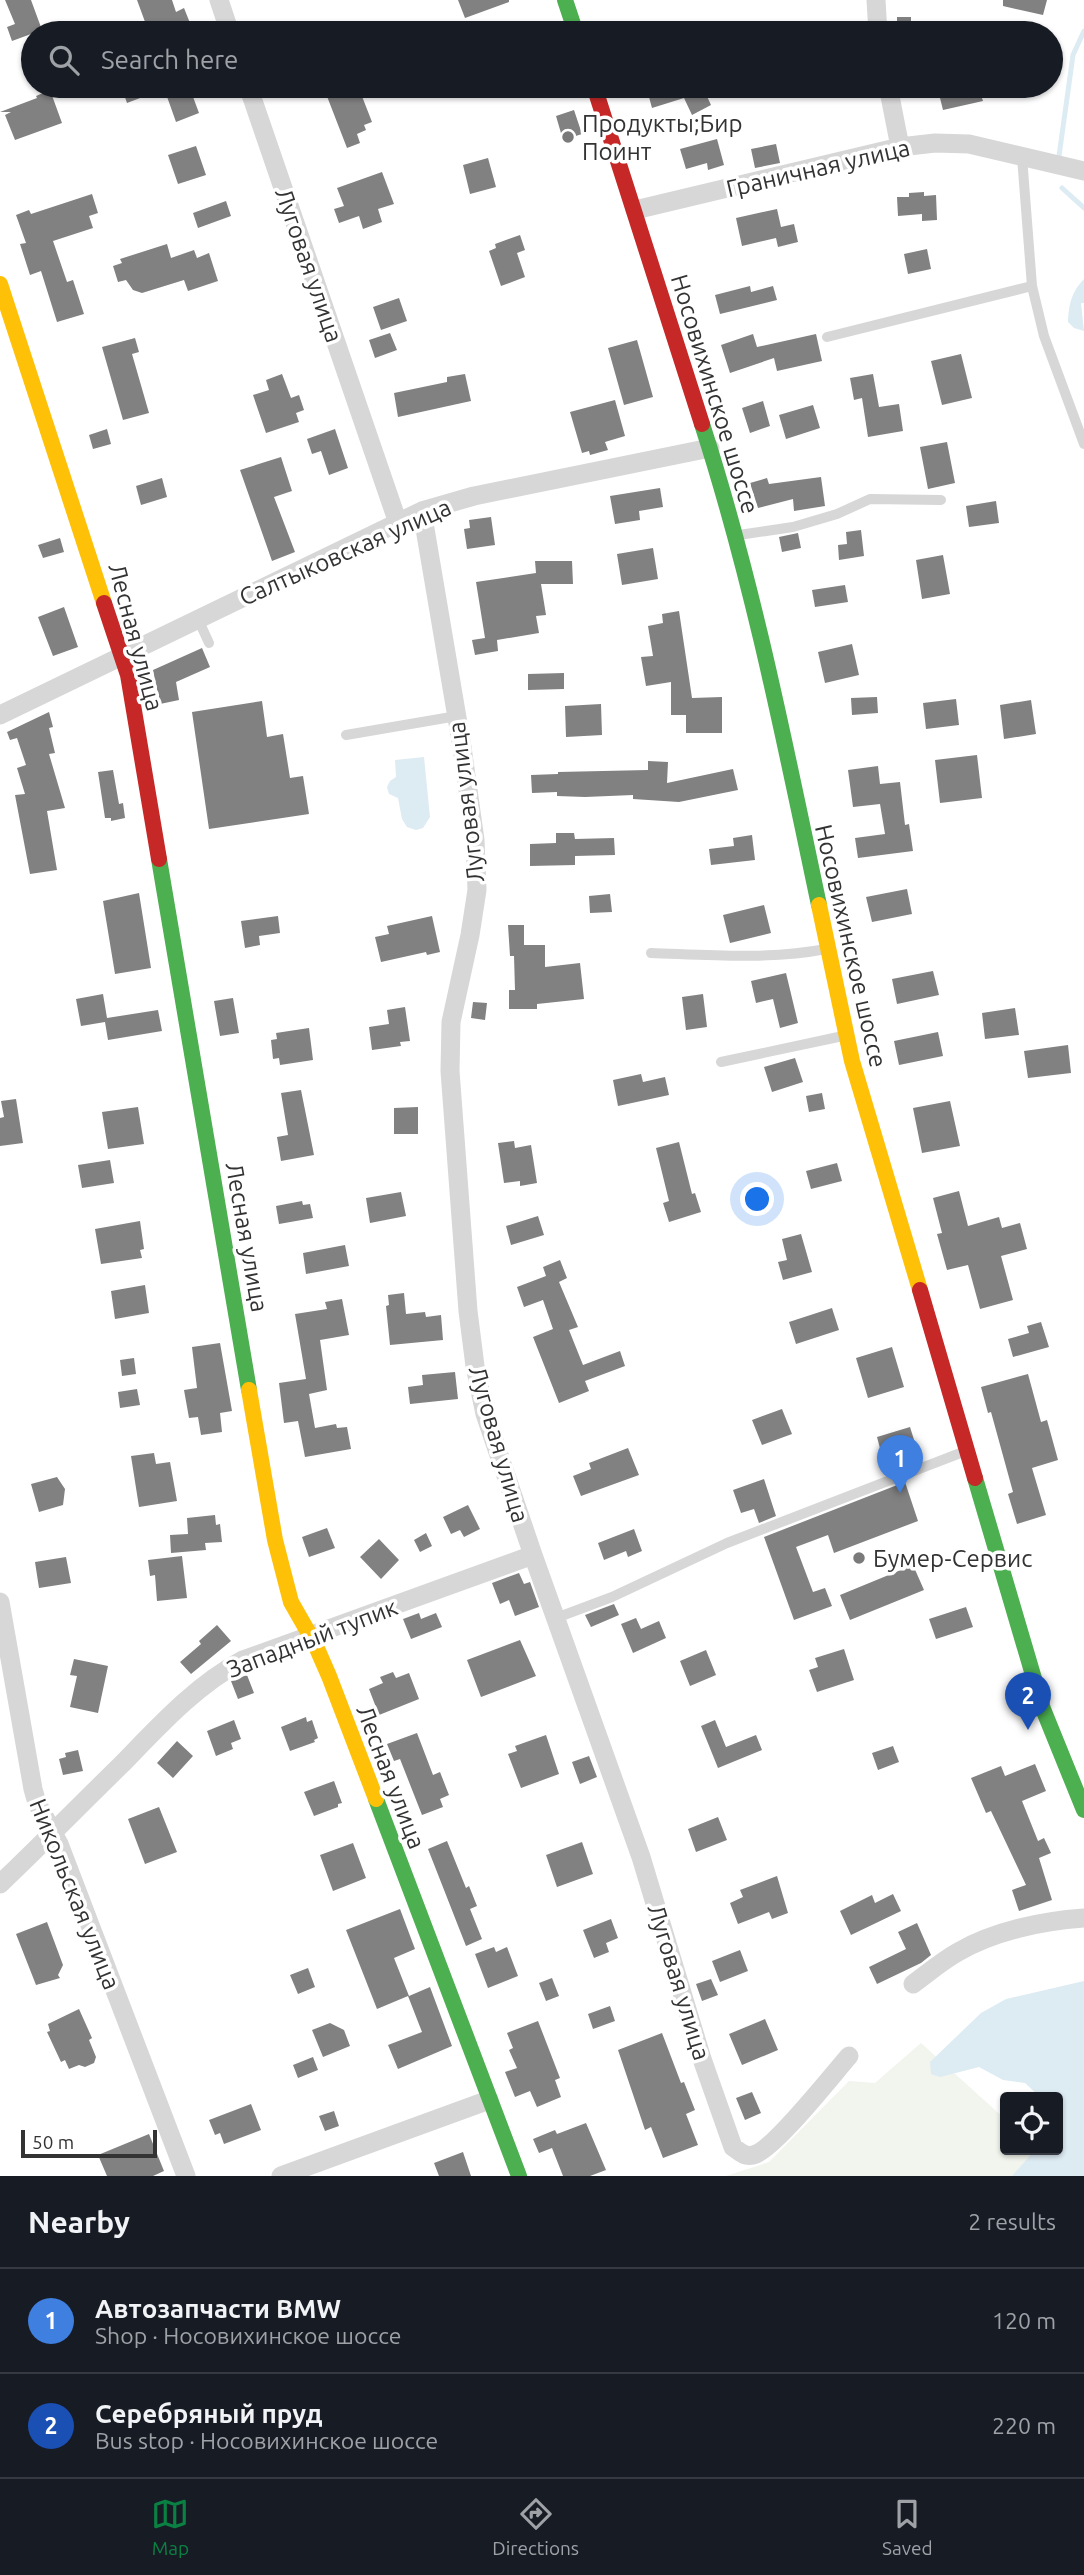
<!DOCTYPE html>
<meta charset="utf-8">
<style>
body{margin:0;font-family:Ubuntu,sans-serif;background:#242831;color:#f1f3f6}
.controls{position:absolute;right:21px;bottom:21px;display:grid;overflow:hidden;border-radius:7px;box-shadow:0 2px 5px #0004}
.controls button{width:63px;height:63px;display:grid;place-items:center;padding:0;border:0;border-bottom:2px solid #363941;background:#171b24;color:#f1f3f6;font:35px sans-serif}
.scale{position:absolute;left:21px;bottom:18px;width:136px;box-sizing:border-box;padding-left:7px;border:4px solid #333;border-top:0;font-size:19px;line-height:24px;white-space:nowrap;color:#333;-webkit-text-stroke:5px #fff;paint-order:stroke}
.you{position:absolute;left:758px;top:1200px;width:24px;height:24px;margin:-18px;border:5px solid #fff;border-radius:50%;background:#1a73e8;box-shadow:0 0 0 10px #1a73e833}
.badge{display:grid;place-items:center;width:46px;height:46px;border-radius:50%;background:#0b8043;color:#fff;font-size:23px;font-weight:700}
.pin{position:absolute;translate:-50% -58px;filter:drop-shadow(0 2px 4px #0008)}
.pin::after{content:'';position:absolute;top:37px;width:24px;height:21px;background:inherit;clip-path:polygon(0 0,100% 0,50% 100%)}
.list{margin:0;padding:0;list-style:none}
h2{display:flex;justify-content:space-between;align-items:center;height:91px;margin:0;padding:0 28px;font-size:30px}
h2 small{font-size:23px;font-weight:400;color:#9ea1a6}
.list li{display:grid;grid-template-columns:46px 1fr auto;gap:21px;align-items:center;box-sizing:border-box;height:105px;padding:0 28px;border-top:2px solid #363941}
.list b{display:block;font-size:26px;white-space:nowrap}
.list p{margin:0;font-size:23px;white-space:nowrap;color:#9ea1a6}
.list em{font-size:23px;font-style:normal;color:#9ea1a6}
.icon{flex:none;width:38px;height:38px;fill:none;stroke:currentColor;stroke-width:2;stroke-linecap:round;stroke-linejoin:round}
.map{position:relative;flex:none;width:1084px;height:2176px;overflow:hidden}
.search{position:absolute;background:#171b24;box-shadow:0 2px 5px #0004;left:21px;right:21px;top:21px;height:77px;display:flex;align-items:center;gap:18px;box-sizing:border-box;padding:0 24px;border-radius:38px;color:#9ea1a6;font-size:26px}
.sheet{height:301px;background:#171b24}
nav{display:flex;justify-content:space-around;align-items:center;box-sizing:border-box;height:98px;border-top:2px solid #363941;background:#171b24;font-size:19px;color:#9ea1a6}
nav a{display:grid;justify-items:center;gap:4px}
nav .on{color:#0b8043}
.map>svg:first-child{display:block}
</style>
<div class="map">
<svg width="1084" height="2176" viewBox="0 0 1084 2176">
<rect width="100%" height="100%" fill="#fff"/>
<path fill="#f1f5ed" d="M921 2043 1005 2119V2150H1056L1084 2162V2176H726L769 2162 849 2081 875 2083Z"/>
<path fill="#ddebf3" d="M1084 279V303H1081L1084 331 1074 328 1068 322C1069 304 1071 293 1084 279Z
M424 757 430 817 423 828 416 830 407 827 402 819 398 798 389 794 387 787 390 781 396 777 395 760Z
M1084 1981V2176H1012L1035 2150H1058V2097H1040L1025 2083 1003 2080 979 2067 940 2077 931 2074 930 2062 981 2013 1006 1999Z"/>
<g fill="none" stroke-linecap="round" stroke-linejoin="round">
<path stroke="#ddebf3" stroke-width="5" d="M1059 156 1073 55 1084 31
M1062 188 1084 208"/>
</g>
<path fill="#818181" d="M5 0H31L42 30 12 41 7 27 15 24Z
M137 0H172L176 12 184 8 194 33H170L167 23 148 30Z
M458 0H509V2L465 18Z
M1003 0H1047L1043 15 1003 6Z
M897 17H911V33H897Z
M121 86H169V87L127 103Z
M180 86H189L199 113 176 122 165 91Z
M323 86H358L372 122 364 125 366 130 357 134 360 143 347 148Z
M646 86H712L713 90 705 92 711 105 692 115 684 98 652 108Z
M937 86H1009L1010 92 982 98 983 101 943 110Z
M50 90 62 123 15 140 5 115 11 112H0L37 98 36 96Z
M574 110 582 134 563 140 556 116Z
M717 139 724 165 708 170 707 163 686 169 680 149Z
M776 144 780 163 755 168 751 149Z
M196 146 206 175 178 184 168 155Z
M488 158 496 187 470 194 463 165Z
M382 172 394 204 378 209 382 222 363 229 359 216 339 223 334 209 344 206 337 188Z
M924 192V196L936 195 937 220 922 221V214L898 216 897 197H909V193Z
M92 194 98 213 89 216 93 228 53 241 67 282 73 280 84 314 57 322 41 271 30 275 20 244 26 243 16 215 29 210 31 214Z
M226 201 231 216 198 228 193 213Z
M777 209 781 227 794 224 798 242 778 247 776 238 742 246 736 218Z
M520 235 525 250 517 253 525 277 501 286 489 251 496 248 495 244Z
M167 244 171 258 194 250 197 258 209 253 218 281 188 291 184 280 142 293 133 290 126 280 118 282 113 266 122 263 120 259Z
M927 249 931 269 908 274 904 254Z
M750 286 751 292 773 286 777 300 720 314 715 295Z
M399 298 407 321 381 330 373 307Z
M390 333 397 350 375 358 369 340Z
M753 334 757 347 816 334 822 361 777 371 774 358 730 373 721 345Z
M135 338 139 352 132 354 149 413 123 420 102 347Z
M637 340 653 397 624 405 608 348Z
M961 354 972 398 942 405 931 361Z
M282 374 291 398 299 395 304 410 296 413 299 422 266 433 253 395 269 390 266 380Z
M465 374 471 401 398 417 394 393 447 382V377Z
M873 374 879 407 899 404 903 431 868 437 862 398 854 400 850 378Z
M615 400 625 436 605 442 608 450 590 455 589 451 582 453 570 412Z
M763 401 770 426 750 433 742 408Z
M813 405 820 428 786 439 779 415Z
M107 429 111 444 93 449 89 435Z
M335 429 348 468 329 475 321 451 312 454 307 439Z
M947 442 955 483 928 489 920 447Z
M281 457 292 491 274 497 295 552 272 561 240 470Z
M821 477 825 506 794 511 793 499 758 508 750 483 767 478 769 484Z
M162 478 167 497 141 505 136 486Z
M660 488 663 507 639 511 640 520 615 524 610 496Z
M996 501 999 523 969 527 966 506Z
M491 517 495 545 467 549 464 529 470 528 469 520Z
M861 530 864 556 839 560 838 545 847 544 846 532Z
M798 533 801 548 782 552 779 537Z
M60 538 64 552 43 558 38 545Z
M653 548 658 579 622 585 617 554Z
M943 555 950 594 922 599 916 560Z
M535 561H572L573 584H541L546 615 536 616 539 633 497 640 498 651 475 655 472 640 485 638 476 582 536 573Z
M845 585 848 602 815 607 812 590Z
M64 607 78 647 53 656 38 617Z
M679 611 692 698 722 697V733H686V715H671V682L646 686 641 657 653 656 648 626 663 623 662 614Z
M852 644 859 675 825 683 818 652Z
M202 648 210 667 176 682 179 700 160 704 153 670Z
M564 673V689L528 690V674Z
M877 697 878 713 852 715 851 698Z
M956 699 959 725 926 729 923 703Z
M1031 700 1036 734 1004 739 1000 705Z
M262 701 267 737 283 734 290 778 303 776 309 814 209 829 192 712Z
M601 704 602 735 566 737 565 706Z
M49 712 53 727 49 728 55 753 49 754 65 808 47 811 57 870 30 874 15 795 25 794 17 768 26 765 17 738 10 740 7 732Z
M977 755 982 798 940 803 935 760Z
M648 761 668 762 667 783 733 769 738 790 679 802 633 799V795L585 797 557 796V792L532 793 531 775 558 774V772L648 770Z
M878 766 880 784 900 782 905 825 909 824 913 851 858 858 855 838 885 834 880 804 853 807 848 770Z
M113 770 119 804 123 803 125 818 111 821V818H105L98 772Z
M556 833H574L575 839 614 838 615 855 575 856V865L530 866V844L556 843Z
M752 835 755 860 711 865 709 849 734 846 733 838Z
M907 889 912 914 872 922 866 897Z
M139 893 151 968 115 974 103 901Z
M610 894 612 912 590 913 589 896Z
M764 905 771 933 730 943 723 915Z
M278 916 280 933 259 936 260 945 245 948 241 921Z
M432 916 440 952 427 955 426 952 381 962 375 937 389 934 387 926Z
M508 925H524V945H545V967L580 963 584 999 537 1004V1009H509V990H515L514 956H510Z
M933 971 939 995 897 1004 892 979Z
M786 973 798 1023 780 1028 773 999 756 1003 751 981Z
M103 994 107 1018 158 1010 162 1031 108 1040 105 1022 81 1026 76 999Z
M703 994 707 1027 686 1030 682 997Z
M233 998 239 1033 220 1036 214 1001Z
M473 1002 487 1003 485 1020 471 1018Z
M405 1007 410 1041 400 1042 401 1046 372 1050 369 1027 389 1024 387 1010Z
M1015 1008 1019 1035 985 1039 982 1013Z
M309 1028 313 1060 280 1065 279 1058 273 1059 271 1040 277 1039 276 1033Z
M938 1032 943 1056 899 1065 894 1041Z
M1068 1045 1071 1073 1028 1078 1024 1051Z
M795 1058 803 1082 772 1092 764 1067Z
M641 1074 643 1082 665 1077 669 1095 618 1106 613 1080Z
M301 1090 314 1155 281 1161 277 1137 288 1135 281 1093Z
M822 1093 825 1109 809 1112 806 1096Z
M16 1099 23 1143 0 1146V1118L4 1117 1 1101Z
M950 1101 960 1146 922 1153 913 1108Z
M138 1107 144 1144 108 1149 102 1112Z
M418 1107V1134H394V1108Z
M514 1141 515 1148 531 1145 537 1183 520 1186V1181L504 1183 498 1143Z
M679 1142 692 1194 695 1193 701 1212 669 1222 663 1203 669 1201 656 1148Z
M110 1160 114 1183 82 1188 78 1165Z
M837 1163 842 1181 811 1189 806 1171Z
M959 1191 968 1226 999 1217 1002 1228 1020 1223 1027 1249 1001 1256 1013 1300 980 1309 968 1265 947 1270 937 1234 942 1233 933 1198Z
M401 1192 406 1216 370 1223 366 1198Z
M302 1201 303 1205 310 1204 313 1218 279 1224 276 1206Z
M538 1216 544 1235 511 1245 506 1226Z
M140 1221 144 1249 140 1250 142 1258 101 1264 95 1229Z
M801 1234 812 1272 783 1280 778 1262 787 1260 782 1239Z
M345 1245 349 1266 306 1274 303 1253Z
M560 1260 567 1278 559 1282 578 1327 569 1330 583 1365 620 1351 625 1366 585 1381 589 1391 559 1403 533 1337 553 1329 543 1300 524 1307 517 1287 546 1276 543 1267Z
M145 1285 149 1313 115 1319 111 1291Z
M404 1293 406 1314 425 1312 426 1317 441 1315 443 1340 390 1345 386 1306 389 1305 388 1295Z
M342 1299 349 1335 320 1340 327 1390 309 1394 315 1428 336 1424 337 1428 347 1427 351 1449 305 1457 298 1421 284 1423 279 1383 306 1379 295 1314 327 1309 325 1302Z
M832 1308 839 1330 796 1344 789 1322Z
M1041 1322 1049 1347 1013 1357 1008 1339 1029 1333 1027 1326Z
M220 1343 232 1411 220 1413 222 1432 201 1435 198 1417 189 1418 184 1390 197 1388 192 1347Z
M892 1347 904 1387 868 1398 856 1358Z
M134 1358 136 1374 122 1376 120 1360Z
M455 1372 458 1399 410 1404 408 1387 423 1385 422 1375Z
M1028 1374 1041 1422 1047 1420 1058 1460 1032 1468 1046 1515 1017 1524 1008 1494 1013 1492 991 1412 988 1413 981 1387Z
M137 1389 140 1405 120 1408 118 1392Z
M782 1409 792 1434 762 1445 752 1420Z
M910 1427 916 1446 882 1456 877 1437Z
M628 1448 639 1475 581 1496 573 1476 591 1469 589 1463Z
M154 1453 156 1464 170 1462 177 1501 139 1507 131 1456Z
M57 1477 65 1489 63 1505 39 1512 31 1484Z
M764 1479 776 1516 759 1523 754 1509 741 1513 733 1490Z
M905 1482 918 1521 834 1553 828 1535 796 1547 813 1592 825 1588 832 1606 794 1620 764 1537Z
M468 1505 480 1529 464 1537 460 1530 451 1534 443 1517Z
M215 1515 216 1525 220 1524 222 1542 205 1543 206 1550 171 1553 170 1535 188 1534 187 1518Z
M327 1528 335 1548 309 1557 302 1537Z
M634 1529 642 1551 628 1557 626 1551 604 1560 598 1543Z
M426 1533 432 1546 420 1552 414 1540Z
M379 1539 399 1560 381 1579 360 1557Z
M182 1556 187 1598 157 1601 155 1575 150 1576 148 1560Z
M66 1557 71 1583 39 1588 35 1562Z
M913 1565 924 1590 850 1620 840 1595Z
M519 1573 524 1584 530 1582 539 1607 515 1616 509 1600 500 1604 492 1583Z
M614 1604 619 1615 591 1627 585 1615Z
M966 1607 973 1627 936 1639 929 1619Z
M419 1613 421 1619 436 1613 442 1627 411 1639 403 1619Z
M636 1618 641 1629 659 1621 666 1638 633 1653 621 1624Z
M217 1625 231 1641 191 1674 180 1662 201 1644 199 1641Z
M520 1640 536 1676 481 1697 467 1660Z
M844 1649 854 1680 817 1692 809 1670 818 1667 815 1658Z
M706 1650 716 1675 690 1686 680 1661Z
M74 1659 108 1666 98 1713 70 1707 77 1676 70 1675Z
M393 1672 396 1678 409 1673 419 1699 379 1715 369 1689 383 1683 380 1677Z
M247 1675 254 1693 238 1699 231 1681Z
M306 1717 307 1722 312 1720 318 1738 314 1740 315 1742 290 1751 281 1727Z
M234 1720 241 1739 231 1743 233 1749 216 1756 207 1731Z
M715 1720 726 1747 756 1735 762 1750 718 1768 701 1726Z
M417 1733 433 1775 440 1772 449 1795 440 1799 443 1807 422 1815 400 1759 394 1761 387 1744Z
M546 1735 559 1774 521 1788 508 1754 517 1751 515 1746Z
M177 1741 193 1756 173 1778 157 1763Z
M893 1746 899 1762 878 1770 872 1753Z
M78 1750 83 1771 63 1775 59 1759 66 1757 65 1753Z
M589 1756 597 1777 580 1784 572 1762Z
M1035 1764 1046 1791 1022 1801 1038 1841 1044 1838 1051 1853 1039 1858 1052 1900 1019 1911 1012 1890 1026 1885 991 1811 986 1813 971 1778 1001 1766 1005 1776Z
M334 1781 342 1803 338 1804V1807L314 1816 304 1792Z
M159 1807 177 1852 145 1864 128 1819Z
M718 1817 727 1840 696 1852 688 1829Z
M447 1841 466 1888 469 1886 477 1906 470 1909 482 1939 466 1946 428 1849Z
M582 1842 593 1874 557 1887 546 1855Z
M353 1843 366 1878 333 1891 320 1855Z
M777 1876 788 1913 772 1919 769 1912 738 1924 730 1903 743 1897 740 1890Z
M893 1894 901 1911 851 1935 840 1911 872 1895 875 1903Z
M400 1909 415 1949 394 1958 409 1996 430 1987 452 2046 398 2069 388 2045 422 2032 408 1996 377 2009 346 1930Z
M611 1919 618 1938 606 1943 609 1952 594 1958 583 1930Z
M47 1922 63 1965 58 1975 60 1978 36 1985 16 1934Z
M917 1923 931 1955 921 1963 877 1984 869 1967 906 1949 898 1932Z
M494 1947 496 1952 507 1947 518 1976 488 1988 475 1954Z
M740 1950 748 1971 720 1982 712 1961Z
M308 1968 315 1987 298 1994 290 1975Z
M552 1978 559 1996 546 2001 539 1983Z
M711 1979 718 1995 702 2001 696 1984Z
M610 2006 615 2021 593 2029 588 2014Z
M79 2009 92 2038 89 2040 96 2057 94 2063 85 2067 79 2065 69 2069 65 2060 61 2062 47 2032 50 2031 48 2024Z
M765 2019 778 2050 742 2065 729 2034Z
M538 2021 560 2078 555 2080 561 2097 537 2107 530 2091 515 2097 505 2072 517 2068 509 2050 513 2048 507 2033Z
M330 2023 344 2030 350 2046 323 2057 312 2030Z
M662 2033 681 2083 684 2082 695 2110 686 2114 698 2145 663 2158 651 2127 645 2130 618 2050Z
M313 2057 318 2070 298 2078 293 2065Z
M752 2092 761 2113 745 2120 736 2098Z
M251 2104 261 2130 224 2144 220 2133 215 2135 209 2120Z
M334 2111 339 2126 325 2131 319 2116Z
M586 2123 606 2170 590 2176H563L552 2148 539 2153 533 2139 555 2130 557 2134Z
M149 2134 164 2171 153 2176H107L98 2155Z
M463 2152 471 2176H439L434 2163Z"/>
<g fill="none" stroke-linecap="round" stroke-linejoin="round">
<path stroke="#d7d7d7" stroke-width="10" d="M1032 286 1044 336 1084 444
M827 337 1032 286 1022 157
M739 535 793 527 837 514 870 499 941 500
M198 619 209 643
M346 735 457 716
M651 953C709 955 769 960 826 949
M721 1062 843 1036
M556 1618 612 1597 727 1543 963 1452"/>
<path stroke="#d7d7d7" stroke-width="19" d="M219 0 230 33
M876 0 878 33
M248 86 398 523
M888 86 900 147
M635 210 900 147 935 143 969 144 1084 171
M422 511 462 747 475 840 477 890 470 935 451 1022 450 1071 468 1311 475 1366 485 1414 533 1555 641 1857 702 2059 733 2147C740 2152 744 2157 753 2155 772 2152 833 2074 849 2056
M0 715 422 511 474 496 710 448
M0 1602 33 1789 37 1803 59 1844 186 2176
M0 1884C41 1845 81 1804 122 1764 159 1726 196 1685 243 1660L533 1555
M913 1984C928 1973 942 1961 958 1952 994 1931 1042 1921 1084 1918
M281 2176 489 2100"/>
<path stroke="#4caf50" stroke-width="16" d="M565 0 576 33
M702 424C753 582 785 744 819 905
M159 859 249 1390
M975 1478 1043 1709 1084 1810
M376 1799 519 2176"/>
<path stroke="#ffc107" stroke-width="16" d="M0 284 104 603
M819 905 852 1061 920 1290
M249 1390 275 1540 291 1602 315 1644 329 1676 376 1799"/>
<path stroke="#c62828" stroke-width="16" d="M594 86 702 424
M104 603 128 675 159 859
M920 1290 975 1478"/>
</g>
<g fill="#7a7a7a" stroke="#fff" stroke-width="2.5">
<circle cx="568" cy="137" r="7"/>
<circle cx="859" cy="1558" r="7"/>
</g>
<g text-anchor="middle" dominant-baseline="central" stroke-width="7" stroke-linejoin="round" paint-order="stroke">
<g font-size="24" fill="#333" stroke="#fff" text-anchor="start">
<text x="582" y="123">Продукты;Бир<tspan x="582" dy="28">Поинт</tspan></text>
<text x="873" y="1558">Бумер-Сервис</text>
</g>
<g font-size="24" fill="#333" stroke="#fff">
<text transform="translate(818 168) rotate(-13)">Граничная улица</text>
<text transform="translate(309 265) rotate(71)">Луговая улица</text>
<text transform="translate(715 394) rotate(73)">Носовихинское шоссе</text>
<text transform="translate(345 552) rotate(-24)">Салтыковская улица</text>
<text transform="translate(136 637) rotate(75)">Лесная улица</text>
<text transform="translate(466 802) rotate(-97)">Луговая улица</text>
<text transform="translate(851 946) rotate(77)">Носовихинское шоссе</text>
<text transform="translate(247 1237) rotate(80)">Лесная улица</text>
<text transform="translate(499 1444) rotate(74)">Луговая улица</text>
<text transform="translate(312 1638) rotate(-21)">Западный тупик</text>
<text transform="translate(391 1777) rotate(69)">Лесная улица</text>
<text transform="translate(75 1894) rotate(68)">Никольская улица</text>
<text transform="translate(679 1982) rotate(73)">Луговая улица</text>
</g>
</g>
</svg>
<div class="controls">
<button><svg class="icon" aria-label="locate" viewBox="0 0 24 24"><circle cx="12" cy="12" r="6"/><path d="M12 2v4M12 18v4M2 12h4M18 12h4"/></svg></button>
</div>
<div class="scale">50 m</div>
<div class="you"></div>
<div class="pin badge" style="left:900px;top:1493px;background:#3f7fe0">1</div>
<div class="pin badge" style="left:1028px;top:1730px;background:#1a4fb4">2</div>
<div class="search"><svg class="icon" aria-label="search" viewBox="0 0 24 24"><circle cx="10" cy="10" r="6"/><path d="M15 15l6 6"/></svg>Search here</div>
</div>
<section class="sheet">
<h2>Nearby<small>2 results</small></h2>
<ul class="list">
<li><span class="badge" style="background:#3f7fe0">1</span><div><b>Автозапчасти BMW</b><p>Shop · Носовихинское шоссе</p></div><em>120 m</em></li>
<li><span class="badge" style="background:#1a4fb4">2</span><div><b>Серебряный пруд</b><p>Bus stop · Носовихинское шоссе</p></div><em>220 m</em></li>
</ul>
</section>
<nav>
<a class="on"><svg class="icon" aria-label="map" viewBox="0 0 24 24"><path d="M3 6l6-2 6 2 6-2v14l-6 2-6-2-6 2zM9 4v14M15 6v14"/></svg>Map</a>
<a><svg class="icon" aria-label="directions" viewBox="0 0 24 24"><path d="M12 3l9 9-9 9-9-9zM9 14v-3h6M13 9l2 2-2 2"/></svg>Directions</a>
<a><svg class="icon" aria-label="saved" viewBox="0 0 24 24"><path d="M7 4h10v16l-5-4-5 4z"/></svg>Saved</a>
</nav>
